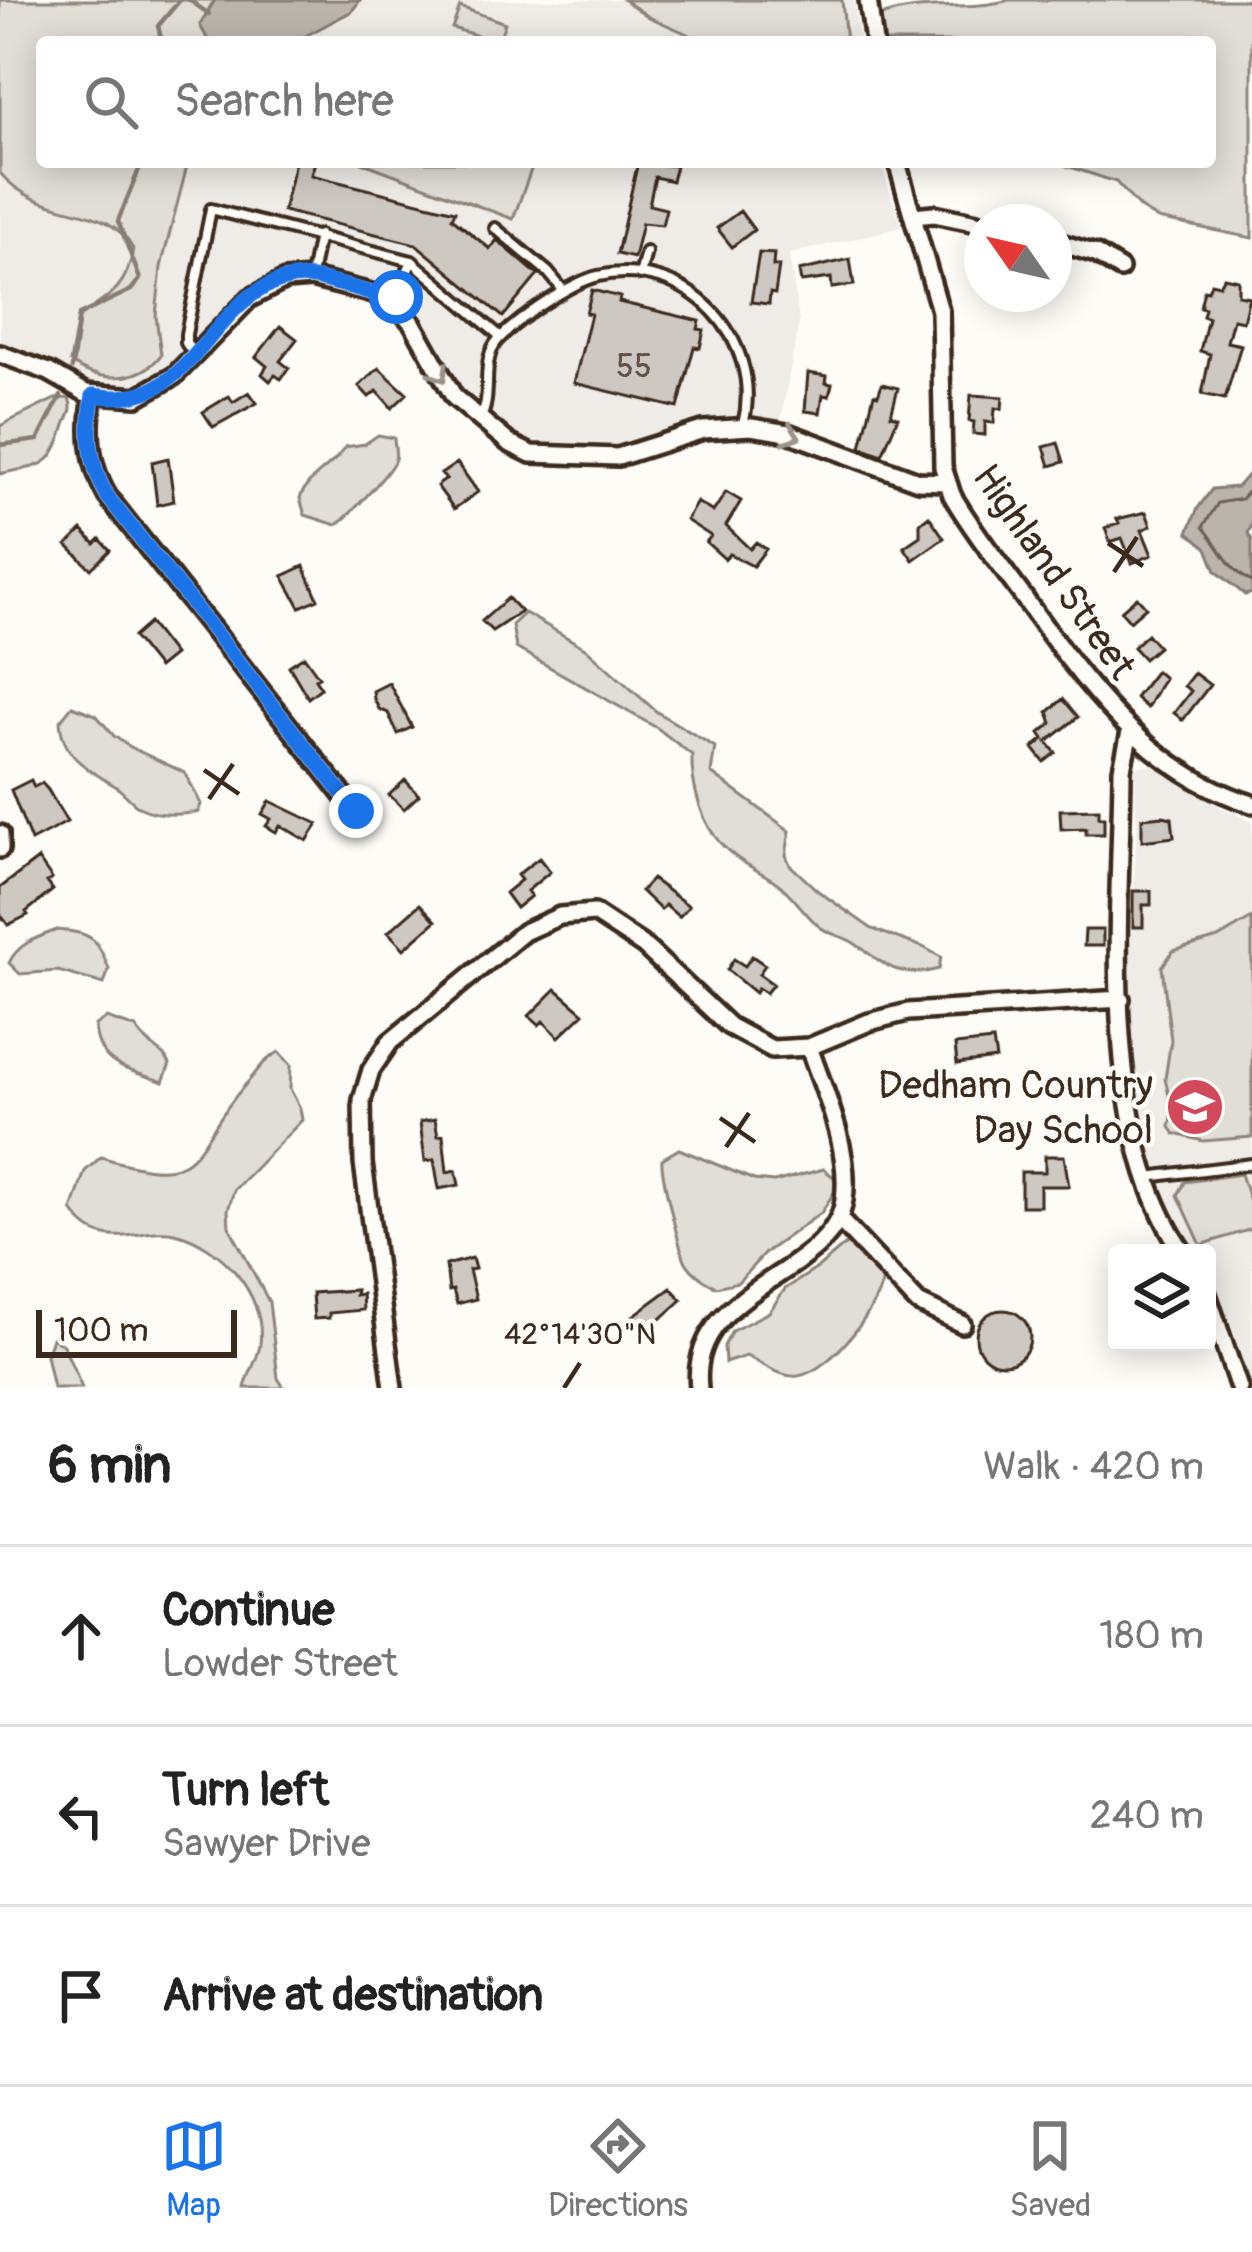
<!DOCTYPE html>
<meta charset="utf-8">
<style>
body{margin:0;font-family:Pangolin,sans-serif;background:#f2f2f2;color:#222}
.controls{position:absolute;right:36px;bottom:36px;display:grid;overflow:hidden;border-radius:12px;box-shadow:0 6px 30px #0003}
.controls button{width:108px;height:108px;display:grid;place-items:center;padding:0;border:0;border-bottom:3px solid #e0e0e0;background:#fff;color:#222;font:60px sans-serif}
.compass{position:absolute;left:964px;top:204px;width:108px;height:108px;border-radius:50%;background:#fff;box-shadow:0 6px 30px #0003;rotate:304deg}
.scale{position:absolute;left:36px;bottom:30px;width:201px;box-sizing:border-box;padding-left:12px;border:6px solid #3b2a1e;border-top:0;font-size:33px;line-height:42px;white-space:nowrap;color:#3b2a1e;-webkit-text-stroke:9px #fdfcf7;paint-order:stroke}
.stop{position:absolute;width:36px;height:36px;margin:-27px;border:9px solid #1a73e8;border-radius:50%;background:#fff}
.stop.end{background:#1a73e8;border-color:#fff;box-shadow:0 3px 12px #0008}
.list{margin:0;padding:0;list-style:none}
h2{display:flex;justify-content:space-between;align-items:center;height:156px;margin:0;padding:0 48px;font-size:51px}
h2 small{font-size:39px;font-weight:400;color:#767676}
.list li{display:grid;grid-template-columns:78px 1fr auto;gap:36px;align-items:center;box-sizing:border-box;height:180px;padding:0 48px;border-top:3px solid #e0e0e0}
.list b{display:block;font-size:45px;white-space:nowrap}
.list p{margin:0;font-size:39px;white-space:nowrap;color:#767676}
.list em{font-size:39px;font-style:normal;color:#767676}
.icon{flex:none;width:66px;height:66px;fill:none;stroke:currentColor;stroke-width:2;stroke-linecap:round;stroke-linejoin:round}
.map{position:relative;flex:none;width:1252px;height:1388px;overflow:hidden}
.search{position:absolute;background:#fff;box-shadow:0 6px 30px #0003;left:36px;right:36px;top:36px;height:132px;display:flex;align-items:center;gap:30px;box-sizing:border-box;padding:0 42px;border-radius:12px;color:#767676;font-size:45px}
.sheet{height:696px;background:#fff}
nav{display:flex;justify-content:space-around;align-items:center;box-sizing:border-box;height:168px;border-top:3px solid #e0e0e0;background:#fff;font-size:33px;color:#767676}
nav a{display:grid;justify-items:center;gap:6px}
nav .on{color:#1a73e8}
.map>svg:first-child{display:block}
</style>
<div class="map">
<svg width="1252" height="1388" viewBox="0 0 1252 1388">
<rect width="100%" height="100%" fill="#fdfcf7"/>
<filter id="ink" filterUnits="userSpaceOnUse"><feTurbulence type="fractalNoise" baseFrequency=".00833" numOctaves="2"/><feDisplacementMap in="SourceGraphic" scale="24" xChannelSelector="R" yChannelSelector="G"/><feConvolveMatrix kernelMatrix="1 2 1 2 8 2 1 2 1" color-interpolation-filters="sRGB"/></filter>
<g filter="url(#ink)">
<path fill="#efece7" d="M0 0H854L859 42H42V162H880L902 227 789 254 799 322 780 423 751 419 708 421 608 450 533 446 514 436 460 392 420 320 397 297 371 284 305 270 282 273 245 292 176 362 144 386 127 390 94 388 52 365 0 345Z
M1155 765 1220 807 1252 822V1388H1247L1234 1332 1207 1270V1253H1198L1169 1215 1143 1146 1131 1067V942L1137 826 1134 767Z"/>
<path fill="#e1ded7" stroke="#8e847a" stroke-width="3" d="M0 0H215C205 12 200 28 209 42H42V162H188L161 267 156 316 161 355C139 384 97 382 70 362L78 318C109 296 127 289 133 249 105 197 44 224 0 173Z
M624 0H842L846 42H706L649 17Z
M1009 0H1252V238L1158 219 1140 208 1116 182 1055 162H1210V42H882L879 17C921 0 966 12 1009 0Z
M460 7 505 23 498 42 452 28Z
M361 162H534L513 219Z
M69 398C74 411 69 413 65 425 51 471 42 464 0 474V426L55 399Z
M378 435 394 438C394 445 397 452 395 459 393 469 345 521 336 525L305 515 300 498C310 473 332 469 345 447L365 444Z
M525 613 585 648 657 712 715 747 711 773 790 831 786 855 790 865 818 891 872 929 923 947 941 957 939 969C897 980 885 964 854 943 843 936 830 935 820 927 803 913 792 892 773 880 751 866 730 858 714 835 699 814 691 780 692 755L657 728 516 648 512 625Z
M72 706 96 715 114 736 132 748 185 773 201 804 198 812C181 815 158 816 141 808 130 802 123 790 112 784 85 768 62 755 60 721Z
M1252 918V1137L1203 1141 1175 1134 1170 1127 1173 1112 1165 1079 1171 1040 1162 967 1173 951 1218 938Z
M57 930C91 933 96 936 109 969L104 984 58 971 20 974 9 963C18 943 38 937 57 930Z
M106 1018 136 1028C145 1045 162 1048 170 1064L163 1082C130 1069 97 1068 95 1025Z
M279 1052 291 1065 290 1089 300 1108 302 1120 234 1190 228 1210 229 1226 269 1302 278 1378 284 1388H245C248 1373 259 1358 260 1344 266 1294 221 1245 175 1233 142 1225 102 1257 72 1210L85 1171 101 1157C209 1191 186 1151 246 1084 258 1071 263 1060 279 1052Z
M679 1149 754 1180 774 1182 824 1169 837 1180V1188L821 1213 766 1252 738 1282 716 1287C705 1281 693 1274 686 1262 680 1251 660 1171 662 1159Z
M1241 1174 1252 1208V1229L1201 1245 1178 1195 1185 1182Z
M853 1238 884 1273C882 1304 832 1371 798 1376 781 1378 761 1363 746 1356L725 1363 724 1346 732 1331 769 1312 785 1289 819 1267Z
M52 1338 63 1345 82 1388H53L46 1355Z"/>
<path fill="#bbb4ad" stroke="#887d74" stroke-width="3" d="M215 0H360L352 11 294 42H209L200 25Z
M1252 470V525L1248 533 1252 540V593L1245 595 1216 571 1207 548 1188 532 1198 508 1212 489 1237 487Z"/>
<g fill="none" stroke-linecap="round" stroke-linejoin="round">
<path stroke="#6e6157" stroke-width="3" d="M1252 487 1241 499 1218 503 1203 527C1220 546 1228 570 1252 582"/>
<path stroke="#887d74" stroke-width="4.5" d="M189 0 209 14
M162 42 158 26 180 0
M72 368 79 315 131 290 140 279 118 221 140 167 155 162
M0 445 38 440 61 396"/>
</g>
<path fill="#cdc8c2" stroke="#3b2a1e" stroke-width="3" d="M295 162H315L311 175 455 211 452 218 490 249 497 240 538 275 503 317 416 244 283 211Z
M638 162 676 166 672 181 655 177 649 205 666 209 662 225 642 223 634 258 617 254Z
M740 211 754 230 732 247 717 228Z
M759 253 774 254 773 266H779L775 294 770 293 769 304 751 302Z
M850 259 854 285 832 288 831 278 801 282 799 271Z
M1224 277 1238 280V295L1249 297 1243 321 1233 319 1227 342 1241 345 1225 399 1202 394 1210 354 1200 351 1208 318 1203 316 1205 308 1200 307 1204 290 1208 291 1211 283 1219 285Z
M592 290 620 297 619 302 700 321 698 329 704 330 700 348 694 347 678 408 574 383 591 314 586 313Z
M280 326 297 339 280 361 289 368 281 379 275 375 270 381 262 374 267 366 256 357Z
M379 368 407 394 392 408 377 391 369 397 359 386Z
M808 373 827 376 826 383 832 384 829 396 823 395 820 413 805 411Z
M882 384 898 388 891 415 898 417 882 455 861 447 874 394 878 395Z
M249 392 257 403 213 427 203 412 229 396 233 402Z
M971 395 1003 397 1002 409 995 408 994 423 985 422V435L973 434 974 422 969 421Z
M1058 443 1064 462 1050 466 1044 447Z
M168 458 174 501 157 505 152 462Z
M457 463 478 492 454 509 437 486 446 479 441 474Z
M726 492 741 501 726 526 750 549 756 542 766 549 753 566 729 554 725 559 706 542 711 536 686 520 697 502 713 512Z
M1146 512 1151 526 1142 530 1152 555 1132 563 1122 538 1110 542 1105 528 1119 523 1117 519Z
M929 516 944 538 913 560 904 547 920 536V523Z
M82 530 95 544 100 539 110 550 91 569 67 545Z
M304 566 318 599 300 607 283 576Z
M1137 597 1146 607 1130 621 1121 611Z
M508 598 521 612 492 631 482 621Z
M149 623 174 655 158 668 133 637Z
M1147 634 1158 647 1144 659 1133 647Z
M304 656 319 677 315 679 321 688 308 698 289 666Z
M1156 671 1164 678 1147 708 1135 698Z
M1194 673 1210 685 1183 720 1174 713 1191 691 1184 686Z
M389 683 412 727 398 734 388 713 379 709 374 699 373 691Z
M1063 699 1078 717 1047 742 1056 753 1044 762 1033 748 1044 739 1040 733 1052 723 1048 712Z
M31 780 34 787 42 783 48 790 67 822 31 841 11 790Z
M405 780 419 795 404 809 389 795Z
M270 801 318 824 307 841 280 825 276 832 266 826 271 819 262 814Z
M1099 809V817H1104V834H1086V828L1061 829 1060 810Z
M1163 816 1172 818 1174 837 1142 841V818Z
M539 858 550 872 527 891 531 896 516 908 505 893 521 880 517 875Z
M38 859 52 879 47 882 53 890 26 912 28 915 8 925 0 914V888Z
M652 879 689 906 679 917 665 905 661 910 641 891Z
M1133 891H1151V905H1143V927H1133Z
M420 904 436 921 404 949 388 932Z
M1085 930H1103V946H1084Z
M752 956 765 965 759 974 773 984 766 993 758 988 755 993 727 970 734 959 745 966Z
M556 989 584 1013 559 1037 543 1021 539 1025 529 1016Z
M993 1041 996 1059 957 1064 955 1045Z
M435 1119 438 1136 443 1135 447 1172 456 1170 459 1185 439 1189 434 1160 425 1161 420 1122Z
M1045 1156H1064L1069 1186H1040V1206H1021V1172H1045Z
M472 1258 475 1269 469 1270 476 1299 457 1304 453 1290 449 1291 446 1265Z
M671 1288 682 1300 645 1333 633 1316Z
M356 1290 355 1295 362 1294 363 1310 329 1313V1318L314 1319 312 1293Z
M976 1337a27 27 0 1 1 54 0a27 27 0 1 1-54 0Z"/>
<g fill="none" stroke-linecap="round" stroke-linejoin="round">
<defs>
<path id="service" d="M495 228 548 272 563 290
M640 275 646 252
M311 276 319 235
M393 303 412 261
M193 353 186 343V334L211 209 412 261 501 337
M480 419C494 396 479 361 498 340 518 319 570 283 598 276 687 256 765 339 743 425
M1147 1177 1252 1164"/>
<path id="minor" d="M868 0 874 42
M897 162 940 311 943 467 952 495C972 530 998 562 1022 595 1083 681 1146 771 1252 804
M913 216 934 214 982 224
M1054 241 1096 254 1120 269
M0 354 49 372 86 393 137 397 174 376 250 298 285 280 311 278 375 294 398 307 413 324 454 397 509 443 531 454 618 457 703 430 751 427 788 433 918 481 946 482
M93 395C87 431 89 464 107 496L356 811
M1130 732 1122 769C1121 913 1097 1132 1184 1253
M0 834V849
M839 1219 918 1303 962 1324
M1207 1294 1239 1388
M393 1388 363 1163 362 1100 371 1070 390 1042 524 932 560 916 594 913 644 946 729 1026 772 1049 809 1047 869 1022 908 1012 1121 999
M699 1388C687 1286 834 1277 844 1200 851 1149 825 1094 809 1047"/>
</defs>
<use href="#service" stroke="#3b2a1e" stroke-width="16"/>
<use href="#minor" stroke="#3b2a1e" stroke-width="24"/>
<use href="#service" stroke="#fdfcf7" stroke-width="8"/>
<use href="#minor" stroke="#fdfcf7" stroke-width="15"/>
</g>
<defs><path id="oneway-chevron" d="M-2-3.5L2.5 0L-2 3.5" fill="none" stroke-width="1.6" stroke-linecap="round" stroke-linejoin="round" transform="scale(3)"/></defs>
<g stroke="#9c938a">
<use href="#oneway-chevron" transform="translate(440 374) rotate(61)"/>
<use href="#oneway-chevron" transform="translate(792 435) rotate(18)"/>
</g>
</g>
<g fill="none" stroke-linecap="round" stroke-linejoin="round" filter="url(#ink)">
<path stroke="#1a73e8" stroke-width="15" d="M356 811 107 496C89 464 87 431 93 395 200 414 205 292 293 278 309 275 325 281 339 284 358 289 376 293 392 303L396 297"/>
</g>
<path fill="none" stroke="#3b2a1e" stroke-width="4.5" d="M1108 543 1143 566M1114 572 1137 537M204 770 239 794M209 799 233 764M720 1118 755 1142M726 1147 749 1113M564 1388 580 1363"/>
<defs>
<symbol id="school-disc" viewBox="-11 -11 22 22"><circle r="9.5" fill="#d1495b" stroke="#fdfcf7"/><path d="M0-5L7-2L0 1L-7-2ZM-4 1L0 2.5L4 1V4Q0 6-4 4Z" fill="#fff"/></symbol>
</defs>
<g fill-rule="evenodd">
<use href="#school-disc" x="1162" y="1074" width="66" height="66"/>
</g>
<g text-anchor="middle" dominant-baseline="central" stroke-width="9" stroke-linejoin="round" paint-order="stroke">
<g font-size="33" fill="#605247">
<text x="634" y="366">55</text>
</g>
<g font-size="39" fill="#3b2a1e" stroke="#fdfcf7">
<text transform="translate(1054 572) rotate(55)">Highland Street</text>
</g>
<g font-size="39" fill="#3b2a1e" stroke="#fdfcf7" text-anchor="end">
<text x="1153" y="1085">Dedham Country<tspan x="1153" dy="45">Day School</tspan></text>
</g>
</g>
<g font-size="30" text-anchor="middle" fill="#3b2a1e" stroke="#fdfcf7" stroke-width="9" stroke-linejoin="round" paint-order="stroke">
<text x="580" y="1344">42°14'30"N</text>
</g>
</svg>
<div class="controls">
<button><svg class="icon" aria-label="layers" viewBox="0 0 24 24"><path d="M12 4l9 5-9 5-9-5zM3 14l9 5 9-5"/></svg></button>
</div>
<svg class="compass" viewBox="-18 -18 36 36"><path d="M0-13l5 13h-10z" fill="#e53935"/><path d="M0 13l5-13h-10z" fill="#767676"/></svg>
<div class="scale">100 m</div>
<div class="stop" style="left:396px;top:297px"></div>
<div class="stop end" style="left:356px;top:811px"></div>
<div class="search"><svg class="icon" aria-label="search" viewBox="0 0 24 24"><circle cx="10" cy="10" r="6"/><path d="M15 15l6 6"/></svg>Search here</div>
</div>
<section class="sheet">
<h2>6 min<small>Walk · 420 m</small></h2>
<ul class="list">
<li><svg class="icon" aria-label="ahead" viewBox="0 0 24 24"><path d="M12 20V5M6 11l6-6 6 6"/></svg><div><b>Continue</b><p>Lowder Street</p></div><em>180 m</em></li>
<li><svg class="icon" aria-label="left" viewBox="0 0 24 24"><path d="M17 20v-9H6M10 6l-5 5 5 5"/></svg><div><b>Turn left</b><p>Sawyer Drive</p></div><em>240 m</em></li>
<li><svg class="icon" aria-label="arrive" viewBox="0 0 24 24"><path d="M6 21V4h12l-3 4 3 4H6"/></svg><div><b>Arrive at destination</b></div></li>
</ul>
</section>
<nav>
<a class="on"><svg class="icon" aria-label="map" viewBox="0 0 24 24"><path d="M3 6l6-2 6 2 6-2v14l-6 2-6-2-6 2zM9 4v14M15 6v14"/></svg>Map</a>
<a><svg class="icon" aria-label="directions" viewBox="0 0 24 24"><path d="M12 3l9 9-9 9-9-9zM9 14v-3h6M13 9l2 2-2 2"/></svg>Directions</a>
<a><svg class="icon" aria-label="saved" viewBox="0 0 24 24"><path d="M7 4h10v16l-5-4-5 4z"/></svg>Saved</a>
</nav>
